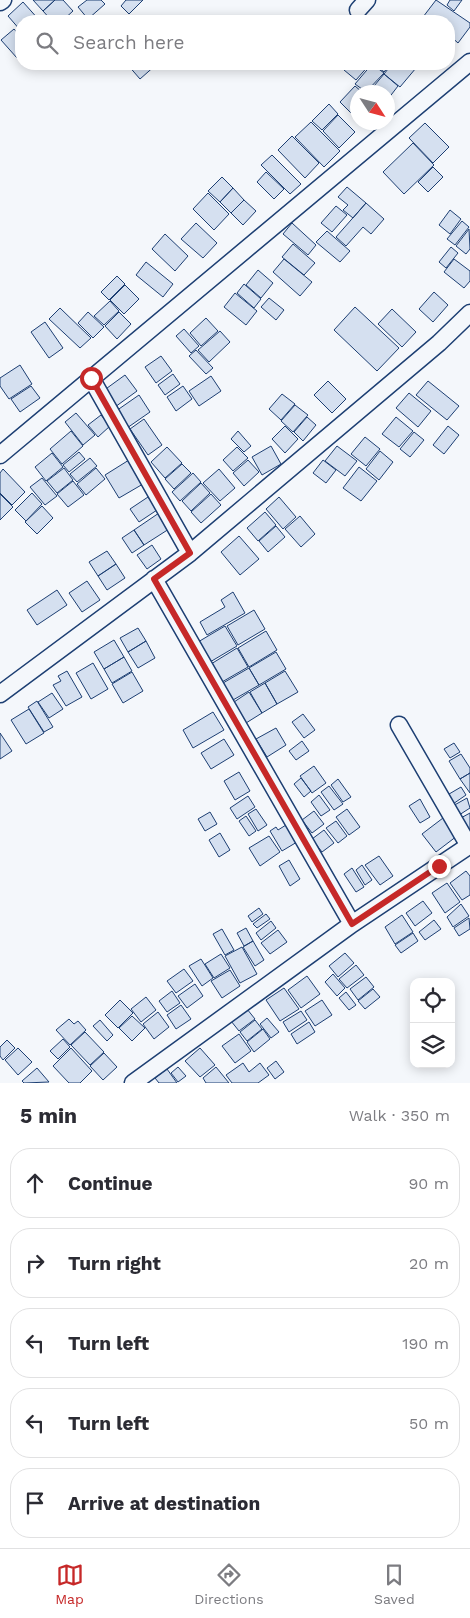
<!DOCTYPE html>
<meta charset="utf-8">
<style>
body{margin:0;font-family:"Work Sans",sans-serif;background:#f2f2f3;color:#2b2b33}
.controls{position:absolute;right:15px;bottom:15px;display:grid;overflow:hidden;border-radius:10px;box-shadow:0 2px 12px #0003}
.controls button{width:45px;height:45px;display:grid;place-items:center;padding:0;border:0;border-bottom:1px solid #e1e1e2;background:#fff;color:#2b2b33;font:25px sans-serif}
.compass{position:absolute;left:350px;top:85px;width:45px;height:45px;border-radius:50%;background:#fff;box-shadow:0 2px 12px #0003;rotate:126deg}
.stop{position:absolute;width:15px;height:15px;margin:-11px;border:4px solid #c62828;border-radius:50%;background:#fff}
.stop.end{background:#c62828;border-color:#fff;box-shadow:0 1px 5px #0008}
.list{margin:0;padding:0;list-style:none}
h2{display:flex;justify-content:space-between;align-items:center;height:65px;margin:0;padding:0 20px;font-size:21px}
h2 small{font-size:16px;font-weight:400;color:#7c7c81}
.list li{display:grid;grid-template-columns:32px 1fr auto;gap:15px;align-items:center;box-sizing:border-box;height:70px;margin:0 10px 10px;padding:0 10px;border:1px solid #e1e1e2;border-radius:20px}
.list b{display:block;font-size:19px;white-space:nowrap}
.list em{font-size:16px;font-style:normal;color:#7c7c81}
.icon{flex:none;width:28px;height:28px;fill:none;stroke:currentColor;stroke-width:2;stroke-linecap:round;stroke-linejoin:round}
.map{position:relative;flex:none;width:470px;height:1083px;overflow:hidden}
.search{position:absolute;background:#fff;box-shadow:0 2px 12px #0003;left:15px;right:15px;top:15px;height:55px;display:flex;align-items:center;gap:12px;box-sizing:border-box;padding:0 18px;border-radius:20px;color:#7c7c81;font-size:19px}
.sheet{height:465px;background:#fff}
nav{display:flex;justify-content:space-around;align-items:center;box-sizing:border-box;height:70px;border-top:1px solid #e1e1e2;background:#fff;font-size:14px;color:#7c7c81}
nav a{display:grid;justify-items:center;gap:2px}
nav .on{color:#c62828}
.map>svg:first-child{display:block}
</style>
<div class="map">
<svg width="470" height="1083" viewBox="0 0 470 1083">
<rect width="100%" height="100%" fill="#f4f7fb"/>
<path fill="#d5e0f0" stroke="#1d3f73" d="M33 0H55L43 11Z
M55 0H63L73 11 62 21H52L43 11Z
M87 0H101L105 4 88 19 78 7Z
M126 0H143L129 14 121 6Z
M436 0 470 23V27L458 43 449 35V21H429L423 17Z
M450 0H462L454 11 447 5Z
M23 2 40 21H21V31L8 16Z
M14 29 21 37V55L17 58 1 40Z
M127 64H157L140 79Z
M349 64H370L356 80 344 70Z
M372 64 384 73 366 92 355 84Z
M374 64H391L384 72Z
M392 64H410L416 68 400 87 384 74Z
M384 74 398 86 388 99V92H369Z
M355 86 362 92H358V112L354 116 340 102Z
M329 104 338 114 322 130 312 121Z
M338 115 355 132 339 148 323 131Z
M311 122 340 151 324 167 295 137Z
M425 123 449 147 433 163 409 138Z
M292 136 319 163 305 178 278 150Z
M413 143 434 165 404 194 383 172Z
M272 155 301 184 290 194 261 165Z
M433 167 443 177 428 192 418 182Z
M266 172 284 189 274 199 257 182Z
M222 177 233 188 220 202 208 191Z
M347 187 366 203 353 218 343 210 348 205 338 197Z
M233 188 244 200 231 213 220 202Z
M208 193 229 214 214 230 193 209Z
M244 200 256 211 243 225 231 213Z
M366 203 384 219 371 234 363 227 346 246 336 237Z
M336 206 347 215 332 232 321 223Z
M450 210 461 219 450 234 439 225Z
M462 221 469 227 455 245 447 239Z
M196 223 217 243 203 258 181 239Z
M292 223 316 245 308 255 283 234Z
M469 229 470 249 466 254 456 246Z
M327 231 350 251 340 262 316 242Z
M165 234 188 256 175 271 152 249Z
M293 244 315 263 304 275 282 257Z
M451 247 458 253 446 268 439 262Z
M284 259 312 282 300 296 273 272Z
M454 259 470 271V281L464 288 444 272Z
M146 262 173 284 163 297 136 275Z
M258 270 273 283 261 298 246 285Z
M117 276 125 284 109 300 101 292Z
M244 284 261 299 254 308 237 293Z
M125 285 139 299 124 314 110 300Z
M434 292 448 305 433 322 419 309Z
M235 293 257 311 246 325 224 307Z
M269 298 284 310 276 320 261 307Z
M110 301 119 311 104 325 94 316Z
M355 307 399 348 377 371 334 330Z
M60 308 91 338 80 348 49 319Z
M392 309 416 332 402 347 378 324Z
M88 312 104 327 93 338 78 323Z
M119 312 131 324 117 339 105 326Z
M206 318 218 331 201 346 190 333Z
M45 322 63 348 49 358 31 332Z
M184 329 199 346 191 353 176 336Z
M220 331 230 342 209 362 198 350Z
M196 350 213 368 206 374 189 356Z
M161 356 172 371 156 383 145 367Z
M20 365 32 384 9 399 0 386V378Z
M173 374 180 384 165 395 158 385Z
M125 375 137 391 115 407 103 391Z
M211 376 221 391 199 406 189 391Z
M328 381 346 399 332 413 314 395Z
M428 381 459 406 447 420 416 395Z
M31 386 40 398 20 412 11 399Z
M183 386 192 399 176 411 167 397Z
M409 393 431 411 418 427 396 408Z
M282 394 295 404 281 420 269 409Z
M139 395 150 412 127 428 116 411Z
M295 405 308 415 293 432 281 421Z
M76 413 95 435 83 445 65 422Z
M101 415 110 426 98 437 88 425Z
M307 417 316 425 303 441 294 432Z
M396 417 413 431 399 447 382 434Z
M144 419 162 445 148 455 130 429Z
M285 426 298 439 285 453 272 439Z
M448 426 459 435 444 454 433 445Z
M71 431 83 446 62 464 50 449Z
M238 431 251 446 244 452 231 439Z
M414 432 424 440 410 457 400 449Z
M365 437 380 449 366 466 351 454Z
M271 446 281 464 262 475 252 457Z
M337 446 357 461 345 476 325 461Z
M167 447 182 463 165 478 151 462Z
M237 447 248 458 233 471 223 460Z
M380 451 393 462 379 480 366 469Z
M79 452 85 459 69 472 63 465Z
M52 453 63 467 46 481 35 467Z
M90 458 97 466 77 482 70 474Z
M129 460 143 484 119 498 105 475Z
M248 460 259 472 244 486 233 473Z
M323 460 336 470 326 483 313 473Z
M182 464 191 473 174 489 165 479Z
M359 467 377 481 361 501 343 488Z
M64 468 73 480 57 493 47 481Z
M96 468 105 479 86 495 77 484Z
M3 469 25 492 12 505 0 493V473Z
M219 469 235 488 220 501 203 483Z
M193 473 201 482 180 501 172 492Z
M42 478 57 496 45 505 30 487Z
M73 481 84 495 68 507 57 494Z
M201 483 210 493 191 511 182 501Z
M32 493 42 504 26 521 15 510Z
M0 494 13 507 0 520Z
M211 494 221 505 201 523 191 512Z
M148 497 157 510 139 522 130 509Z
M279 497 296 517 283 529 266 509Z
M42 506 53 518 37 534 25 522Z
M265 512 276 525 258 541 247 528Z
M159 513 169 529 144 545 134 530Z
M300 516 315 534 301 547 285 529Z
M276 526 285 537 268 552 259 541Z
M134 530 144 545 132 553 122 538Z
M239 536 259 559 240 575 221 552Z
M152 545 161 559 147 569 137 555Z
M107 551 116 564 98 576 89 562Z
M116 564 125 578 107 590 98 576Z
M87 581 100 600 82 612 69 593Z
M57 590 67 605 37 625 27 610Z
M233 592 245 613 207 635 200 622 225 607 221 600Z
M254 610 265 629 238 645 227 626Z
M225 626 237 646 210 662 198 642Z
M138 628 146 641 128 652 120 638Z
M266 631 277 650 249 667 238 648Z
M114 640 124 657 104 669 94 652Z
M146 641 155 658 138 668 128 652Z
M237 648 248 667 222 682 211 664Z
M276 652 286 669 259 685 249 668Z
M124 657 132 671 112 683 104 669Z
M93 663 108 689 91 699 76 673Z
M249 668 259 685 233 700 223 683Z
M67 671 82 697 66 706 53 685 61 681 58 676Z
M285 671 298 692 277 704 265 683Z
M132 672 143 691 123 703 112 684Z
M265 683 277 704 262 713 250 692Z
M249 692 262 713 246 723 234 702Z
M52 693 63 709 49 718 38 702Z
M37 701 53 727 44 732 28 707Z
M29 709 44 733 26 744 11 720Z
M213 712 224 730 193 748 183 730Z
M303 714 315 730 304 738 292 722Z
M276 728 286 745 267 757 256 739Z
M0 733 12 751 0 759Z
M224 739 234 755 211 769 201 753Z
M302 741 309 751 296 760 289 751Z
M454 743 460 752 450 758 444 749Z
M461 754 470 768V773L460 779 449 761Z
M314 766 326 783 312 793 300 776Z
M239 772 250 791 235 800 224 781Z
M470 773V793L460 779Z
M301 778 311 791 304 797 294 784Z
M338 779 351 797 343 802 331 785Z
M329 786 343 804 334 810 321 792Z
M461 787 466 795 450 806 444 797Z
M319 795 330 810 321 816 311 802Z
M248 796 255 807 237 819 230 808Z
M467 798 470 808 456 817 451 807Z
M420 799 430 817 420 823 409 806Z
M256 809 267 825 258 831 248 814Z
M347 809 360 827 349 835 336 817Z
M314 811 324 824 312 833 302 820Z
M210 812 217 824 205 831 198 819Z
M470 813V829L467 831 459 819Z
M246 816 256 831 249 836 239 821Z
M443 818 457 836 436 852 422 834Z
M336 821 347 836 338 843 326 828Z
M286 825 297 842 282 851 270 831 276 827 278 830Z
M324 830 334 843 322 852 312 839Z
M220 833 230 850 219 857 209 840Z
M269 836 280 852 260 866 249 848Z
M379 856 393 876 380 885 365 865Z
M289 860 300 879 290 886 279 866Z
M362 865 372 880 365 885 356 870Z
M352 868 364 887 356 892 344 874Z
M466 871 470 876V895L462 900 450 883Z
M447 883 460 902 445 913 432 893Z
M423 901 432 913 415 926 406 913Z
M461 904 469 916 453 927 447 917Z
M259 908 263 914 252 922 248 916Z
M266 914 270 919 257 928 253 924Z
M402 915 413 932 395 944 385 927Z
M469 918 470 929 459 936 454 928Z
M434 920 441 929 425 940 419 932Z
M271 921 276 928 261 940 256 933Z
M246 928 253 941 244 946 237 933Z
M222 929 234 950 225 955 213 934Z
M278 930 287 942 270 954 261 943Z
M413 933 418 941 401 953 395 945Z
M253 941 264 960 255 966 243 947Z
M242 947 257 974 240 983 225 956Z
M345 953 354 963 338 977 329 966Z
M221 954 230 968 214 978 205 964Z
M201 959 213 978 202 986 189 966Z
M356 965 364 975 347 988 339 979Z
M184 969 193 981 176 993 167 981Z
M230 970 240 986 222 998 211 981Z
M333 974 345 988 337 996 325 982Z
M307 976 320 994 301 1008 288 990Z
M366 977 374 987 358 1000 350 989Z
M195 984 203 996 187 1008 178 996Z
M284 988 299 1009 280 1021 266 1000Z
M373 989 380 997 365 1009 358 1001Z
M172 991 180 1003 167 1012 159 1001Z
M346 992 356 1005 349 1010 339 998Z
M146 997 156 1010 141 1022 131 1009Z
M120 1000 133 1013 118 1028 105 1015Z
M322 1000 332 1015 315 1026 305 1011Z
M181 1005 191 1019 176 1029 167 1015Z
M247 1009 255 1019 239 1031 231 1021Z
M301 1011 307 1020 289 1032 283 1022Z
M158 1012 169 1027 154 1039 143 1024Z
M132 1016 145 1028 132 1041 119 1028Z
M267 1018 279 1032 271 1038 260 1024Z
M69 1019 74 1024 78 1021 86 1030 70 1045 56 1030Z
M100 1020 113 1035 107 1041 93 1026Z
M255 1020 262 1029 247 1041 240 1032Z
M309 1022 315 1032 297 1044 291 1034Z
M263 1029 270 1039 254 1052 247 1042Z
M85 1032 104 1052 90 1065 71 1045Z
M239 1034 251 1051 235 1063 222 1046Z
M63 1039 70 1047 58 1059 50 1051Z
M7 1040 15 1048 3 1060 0 1056V1047Z
M18 1048 32 1062 18 1075 5 1060Z
M71 1048 92 1071 80 1083H69L53 1066Z
M200 1048 215 1065 200 1077 185 1061Z
M104 1053 117 1067 103 1080 90 1066Z
M276 1061 284 1072 275 1079 267 1068Z
M243 1063 249 1072 260 1063 269 1075 258 1083H232L226 1075Z
M178 1067 186 1076 178 1082 171 1073Z
M216 1067 229 1083H206L203 1078Z
M37 1068 49 1082 24 1083 22 1081Z
M167 1069 177 1083H159L155 1078Z"/>
<g fill="none" stroke-linecap="round" stroke-linejoin="round">
<defs>
<path id="minor" d="M0 2 3 0
M358 10 367 0
M91 378 190 553
M0 455 470 62
M154 579 352 924
M0 694 190 553 439 343 470 313
M399 725 469 846
M133 1083 352 924 470 845"/>
</defs>
<use href="#minor" stroke="#1d3f73" stroke-width="19"/>
<use href="#minor" stroke="#f4f7fb" stroke-width="16"/>
</g>
<g fill="none" stroke-linecap="round" stroke-linejoin="round">
<path stroke="#c62828" stroke-width="6" d="M91 378 190 553 154 579 352 924 439 866"/>
</g>
</svg>
<div class="controls">
<button><svg class="icon" aria-label="locate" viewBox="0 0 24 24"><circle cx="12" cy="12" r="6"/><path d="M12 2v4M12 18v4M2 12h4M18 12h4"/></svg></button>
<button><svg class="icon" aria-label="layers" viewBox="0 0 24 24"><path d="M12 4l9 5-9 5-9-5zM3 14l9 5 9-5"/></svg></button>
</div>
<svg class="compass" viewBox="-18 -18 36 36"><path d="M0-13l5 13h-10z" fill="#e53935"/><path d="M0 13l5-13h-10z" fill="#7c7c81"/></svg>
<div class="stop" style="left:91px;top:378px"></div>
<div class="stop end" style="left:439px;top:866px"></div>
<div class="search"><svg class="icon" aria-label="search" viewBox="0 0 24 24"><circle cx="10" cy="10" r="6"/><path d="M15 15l6 6"/></svg>Search here</div>
</div>
<section class="sheet">
<h2>5 min<small>Walk · 350 m</small></h2>
<ul class="list">
<li><svg class="icon" aria-label="ahead" viewBox="0 0 24 24"><path d="M12 20V5M6 11l6-6 6 6"/></svg><div><b>Continue</b></div><em>90 m</em></li>
<li><svg class="icon" aria-label="right" viewBox="0 0 24 24"><path d="M7 20v-9h11M14 6l5 5-5 5"/></svg><div><b>Turn right</b></div><em>20 m</em></li>
<li><svg class="icon" aria-label="left" viewBox="0 0 24 24"><path d="M17 20v-9H6M10 6l-5 5 5 5"/></svg><div><b>Turn left</b></div><em>190 m</em></li>
<li><svg class="icon" aria-label="left" viewBox="0 0 24 24"><path d="M17 20v-9H6M10 6l-5 5 5 5"/></svg><div><b>Turn left</b></div><em>50 m</em></li>
<li><svg class="icon" aria-label="arrive" viewBox="0 0 24 24"><path d="M6 21V4h12l-3 4 3 4H6"/></svg><div><b>Arrive at destination</b></div></li>
</ul>
</section>
<nav>
<a class="on"><svg class="icon" aria-label="map" viewBox="0 0 24 24"><path d="M3 6l6-2 6 2 6-2v14l-6 2-6-2-6 2zM9 4v14M15 6v14"/></svg>Map</a>
<a><svg class="icon" aria-label="directions" viewBox="0 0 24 24"><path d="M12 3l9 9-9 9-9-9zM9 14v-3h6M13 9l2 2-2 2"/></svg>Directions</a>
<a><svg class="icon" aria-label="saved" viewBox="0 0 24 24"><path d="M7 4h10v16l-5-4-5 4z"/></svg>Saved</a>
</nav>
